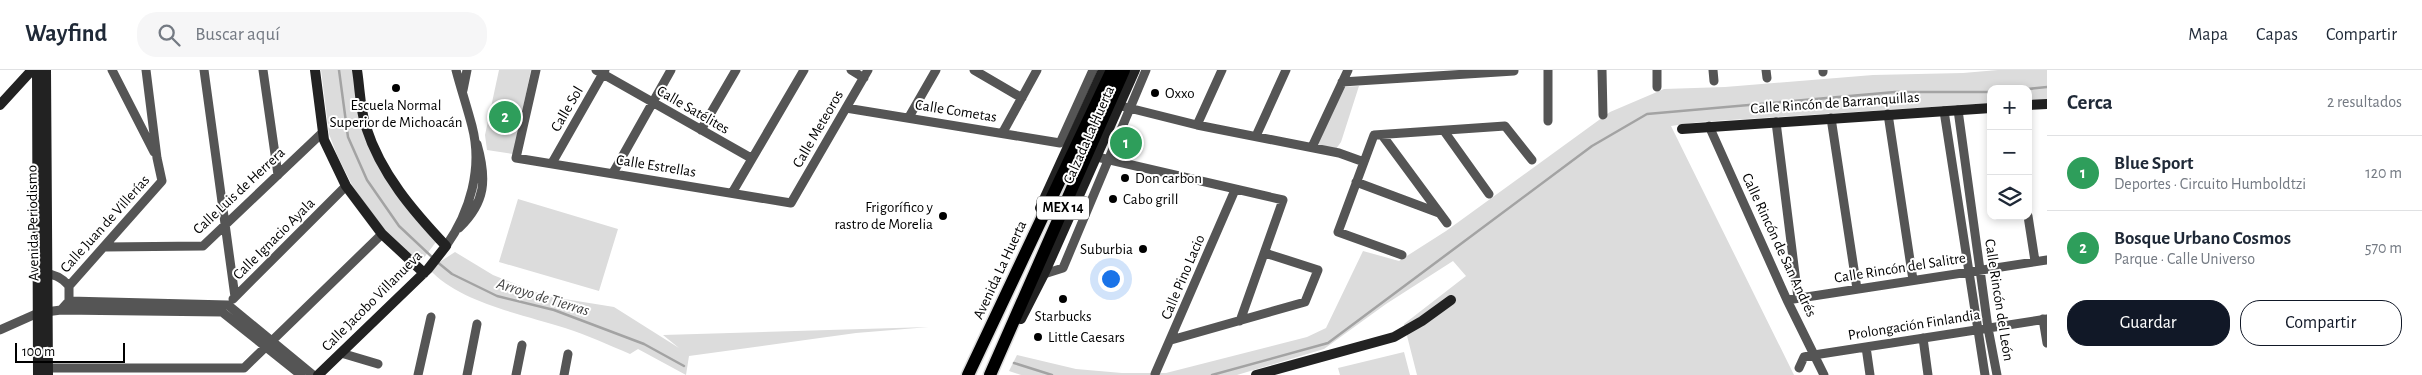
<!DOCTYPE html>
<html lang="es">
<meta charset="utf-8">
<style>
body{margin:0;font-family:"Alegreya Sans",sans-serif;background:#f6f6f7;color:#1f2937}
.controls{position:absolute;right:15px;top:15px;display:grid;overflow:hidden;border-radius:10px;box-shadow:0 2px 8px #0003}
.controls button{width:45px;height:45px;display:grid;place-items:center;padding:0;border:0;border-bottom:1px solid #e0e1e3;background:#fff;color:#1f2937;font:25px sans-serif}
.scale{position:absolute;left:15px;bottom:12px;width:110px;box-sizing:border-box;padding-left:5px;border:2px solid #000;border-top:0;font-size:14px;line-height:18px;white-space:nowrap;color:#000;-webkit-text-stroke:4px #fff;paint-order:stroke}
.you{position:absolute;left:1110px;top:208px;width:18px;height:18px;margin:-12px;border:4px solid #fff;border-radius:50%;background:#1a73e8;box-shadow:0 0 0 8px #1a73e833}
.badge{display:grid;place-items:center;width:32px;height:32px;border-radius:50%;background:#111827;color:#fff;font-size:16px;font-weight:700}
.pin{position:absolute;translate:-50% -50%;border:2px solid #fff;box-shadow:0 1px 5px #0006}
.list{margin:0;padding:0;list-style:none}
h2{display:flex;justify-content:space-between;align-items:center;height:65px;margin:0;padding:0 20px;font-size:21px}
h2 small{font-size:16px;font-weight:400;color:#747a83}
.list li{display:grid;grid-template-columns:32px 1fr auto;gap:15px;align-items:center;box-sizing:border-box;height:75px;padding:0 20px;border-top:1px solid #e0e1e3}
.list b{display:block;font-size:19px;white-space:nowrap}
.list p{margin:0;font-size:16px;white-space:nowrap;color:#747a83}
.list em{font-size:16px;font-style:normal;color:#747a83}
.actions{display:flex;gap:10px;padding:15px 20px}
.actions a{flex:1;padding:11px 0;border:1px solid #111827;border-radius:20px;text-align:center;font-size:18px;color:#111827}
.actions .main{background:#111827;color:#fff}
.icon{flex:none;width:28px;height:28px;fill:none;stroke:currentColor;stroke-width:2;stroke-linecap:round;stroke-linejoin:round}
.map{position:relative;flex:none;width:2047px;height:305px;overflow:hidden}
header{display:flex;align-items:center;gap:30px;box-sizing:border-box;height:70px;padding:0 25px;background:#fff;border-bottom:1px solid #e0e1e3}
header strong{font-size:24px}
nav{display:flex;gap:28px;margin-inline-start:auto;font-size:18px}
.search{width:350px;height:45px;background:#f6f6f7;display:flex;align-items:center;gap:12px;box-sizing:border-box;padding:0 18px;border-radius:20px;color:#747a83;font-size:19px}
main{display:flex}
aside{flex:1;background:#fff}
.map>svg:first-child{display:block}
</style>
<header>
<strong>Wayfind</strong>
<div class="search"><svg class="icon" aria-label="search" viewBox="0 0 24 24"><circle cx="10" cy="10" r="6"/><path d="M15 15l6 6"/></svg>Buscar aquí</div>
<nav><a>Mapa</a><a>Capas</a><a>Compartir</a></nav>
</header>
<main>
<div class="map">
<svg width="2047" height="305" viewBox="0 0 2047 305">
<rect width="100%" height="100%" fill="#fff"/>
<path fill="#dcdcdc" d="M321 0H353L361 58 436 172 423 189 417 192 384 161 352 115 337 85 329 64Z
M499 0H531L513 84 487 80 485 65Z
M1998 0H2047V30L2028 31V19H1991V33L1700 52 1671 56 1794 305H1417L1404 254 1466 206 1453 191 1386 234 1324 279 1237 305H1021L1009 301 1017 285 1076 299 1122 303H1166L1307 267 1326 258 1363 181 1399 191 1446 161 1610 42 1664 19 1725 17 1873 5 1963 3Z
M1359 16 1341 72 1336 79 1316 74 1342 17Z
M518 129 618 159 599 221 499 192Z
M455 182 493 205 546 226 614 237 679 278 663 265 929 257 856 263 689 286 686 305 638 279 630 284C609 275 587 265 565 258 522 244 460 233 429 199Z
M1404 282 1410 305H1340L1338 298Z"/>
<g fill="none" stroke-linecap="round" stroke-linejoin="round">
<path stroke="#a3a3a3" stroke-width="2.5" d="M339 0 348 67 367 110 399 156 432 187
M2028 19 2047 17
M436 191 452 204 497 226 554 240 644 274 684 296
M1014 293 1052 305
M1212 305 1328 273 1592 76 1647 44 1895 22H1991"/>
<defs>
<path id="primary" d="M968 305 1112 0
M990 305 1124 0"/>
</defs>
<use href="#primary" stroke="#dbdbdb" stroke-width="15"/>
<path stroke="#555" stroke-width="9" d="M112 0 154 82
M204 0 235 227
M263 0 278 105
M536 0 516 88 791 133 868 0
M596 0 751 88
M851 0 864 8
M974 0 1022 28
M1548 0V51
M1602 0 1603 45
M1657 0V17
M1713 0 1714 11
M1766 0 1767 8
M1823 0V2
M1342 12 1514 1
M463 20 467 0
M1113 34 1197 55 1339 83 1364 92
M846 38 1060 73 1093 0
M1958 40 1988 258 1997 305
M1944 41 1985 305
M1888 44 1913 210
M909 47 936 0
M1831 48 1857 219
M1776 52 1798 228
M1197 55 1222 0
M1709 56 1787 230 1824 305
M701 60 736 0
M1444 61 1489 124
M1003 62 1037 0
M1382 65 1447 153
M1256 66 1286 0
M1312 77 1348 0
M1097 87 1283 130 1240 251
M552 93 605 0
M613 103 671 0
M1356 112 1439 143
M732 123 804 0
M2028 146 2035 191
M459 158C486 132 487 109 477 74
M446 176C470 142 483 98 472 56 467 37 461 19 456 0
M105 177 203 176 323 62
M1402 185 1338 162 1374 65 1505 56 1532 90
M41 204C53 203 61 207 69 216V231
M1044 204 1063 198 1146 0
M69 216 162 111 157 88 146 0
M233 229 346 116
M1787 230 2047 190
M61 240 222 242 301 305
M2043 249 2047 273
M0 260 38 243 61 240 69 231 228 235 313 305
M1923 268 1928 305
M1171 270 1305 232 1318 200 1265 183
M1866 277 1870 305
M341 283 378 294
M48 298H244L382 164
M1799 298 1804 287 1814 285 2047 249
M1155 304 1235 120
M418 305 431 247
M467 305 477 254
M516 305 522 275
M564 305 568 284"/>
<path stroke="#222" stroke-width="10" d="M37 0 38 305
M46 0 48 305
M315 0 324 70 346 116 382 164 424 203
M0 35 32 0
M2028 35 2047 34
M1682 59 1991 38
M1040 138 1103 0
M1021 249 1044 204 1135 0
M318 305 428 199 446 176C413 141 381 104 366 57 360 39 360 19 357 0
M1256 305 1394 267 1422 251 1451 230"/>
<use href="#primary" stroke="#000" stroke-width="12"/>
</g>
<g fill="#000" stroke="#fff" stroke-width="2">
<circle cx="396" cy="18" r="5"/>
<circle cx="1155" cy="23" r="5"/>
<circle cx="1125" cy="108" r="5"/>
<circle cx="1113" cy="129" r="5"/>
<circle cx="943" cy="146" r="5"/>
<circle cx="1143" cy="179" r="5"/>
<circle cx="1063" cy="229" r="5"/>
<circle cx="1038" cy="267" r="5"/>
</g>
<g text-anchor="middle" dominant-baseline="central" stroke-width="4" stroke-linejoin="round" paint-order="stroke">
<rect fill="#fff" stroke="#4c4c4c" stroke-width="1" x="1037" y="126.5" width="52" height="23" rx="4"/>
<g font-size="14" font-weight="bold" fill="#000">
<text x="1063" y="138">MEX 14</text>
</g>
<g font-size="15" fill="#000" stroke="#fff" text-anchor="start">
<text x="1165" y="23">Oxxo</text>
<text x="396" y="35" text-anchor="middle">Escuela Normal<tspan x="396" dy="17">Superior de Michoacán</tspan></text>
<text x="1135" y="108">Don carbon</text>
<text x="1123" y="129">Cabo grill</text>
<text x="933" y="137" text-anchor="end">Frigorífico y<tspan x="933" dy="17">rastro de Morelia</tspan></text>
<text x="1133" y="179" text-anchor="end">Suburbia</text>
<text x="1063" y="246" text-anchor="middle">Starbucks</text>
<text x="1048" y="267">Little Caesars</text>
</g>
<g font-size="15" fill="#000" stroke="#fff">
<text transform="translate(1835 33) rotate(-4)">Calle Rincón de Barranquillas</text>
<text transform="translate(567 39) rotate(-60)">Calle Sol</text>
<text transform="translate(693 40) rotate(30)">Calle Satélites</text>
<text transform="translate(956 41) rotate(9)">Calle Cometas</text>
<text transform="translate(818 59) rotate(-60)">Calle Meteoros</text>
<text transform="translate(1089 65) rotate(-66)">Calzada La Huerta</text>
<text transform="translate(656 96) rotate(9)">Calle Estrellas</text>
<text transform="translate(239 121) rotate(-43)">Calle Luis de Herrera</text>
<text transform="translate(33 153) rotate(-91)">Avenida Periodismo</text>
<text transform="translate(105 154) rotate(-48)">Calle Juan de Villerías</text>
<text transform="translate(274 169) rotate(-45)">Calle Ignacio Ayala</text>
<text transform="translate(1779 175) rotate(65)">Calle Rincón de San Andrés</text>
<text transform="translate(1900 198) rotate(-9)">Calle Rincón del Salitre</text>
<text transform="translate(1000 200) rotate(-65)">Avenida La Huerta</text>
<text transform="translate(1183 207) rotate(-67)">Calle Pino Lacio</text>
<text transform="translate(1999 230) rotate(81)">Calle Rincón del León</text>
<text transform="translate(372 231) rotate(-45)">Calle Jacobo Villanueva</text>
<text transform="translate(1914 255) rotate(-9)">Prolongación Finlandia</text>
</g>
<g font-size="16" font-style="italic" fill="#444" stroke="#fff">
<text transform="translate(543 227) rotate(17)">Arroyo de Tierras</text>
</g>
</g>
</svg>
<div class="controls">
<button>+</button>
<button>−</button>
<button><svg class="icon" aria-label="layers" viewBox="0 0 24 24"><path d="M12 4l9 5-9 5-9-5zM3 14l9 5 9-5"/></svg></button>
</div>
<div class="scale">100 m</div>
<div class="you"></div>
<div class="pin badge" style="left:1126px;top:73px;background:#2e9e5b">1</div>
<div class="pin badge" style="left:505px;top:47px;background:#2e9e5b">2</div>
</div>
<aside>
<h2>Cerca<small>2 resultados</small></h2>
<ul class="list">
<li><span class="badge" style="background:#2e9e5b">1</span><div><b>Blue Sport</b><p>Deportes · Circuito Humboldtzi</p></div><em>120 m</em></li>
<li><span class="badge" style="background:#2e9e5b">2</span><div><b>Bosque Urbano Cosmos</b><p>Parque · Calle Universo</p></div><em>570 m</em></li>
</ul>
<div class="actions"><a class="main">Guardar</a><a>Compartir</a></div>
</aside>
</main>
